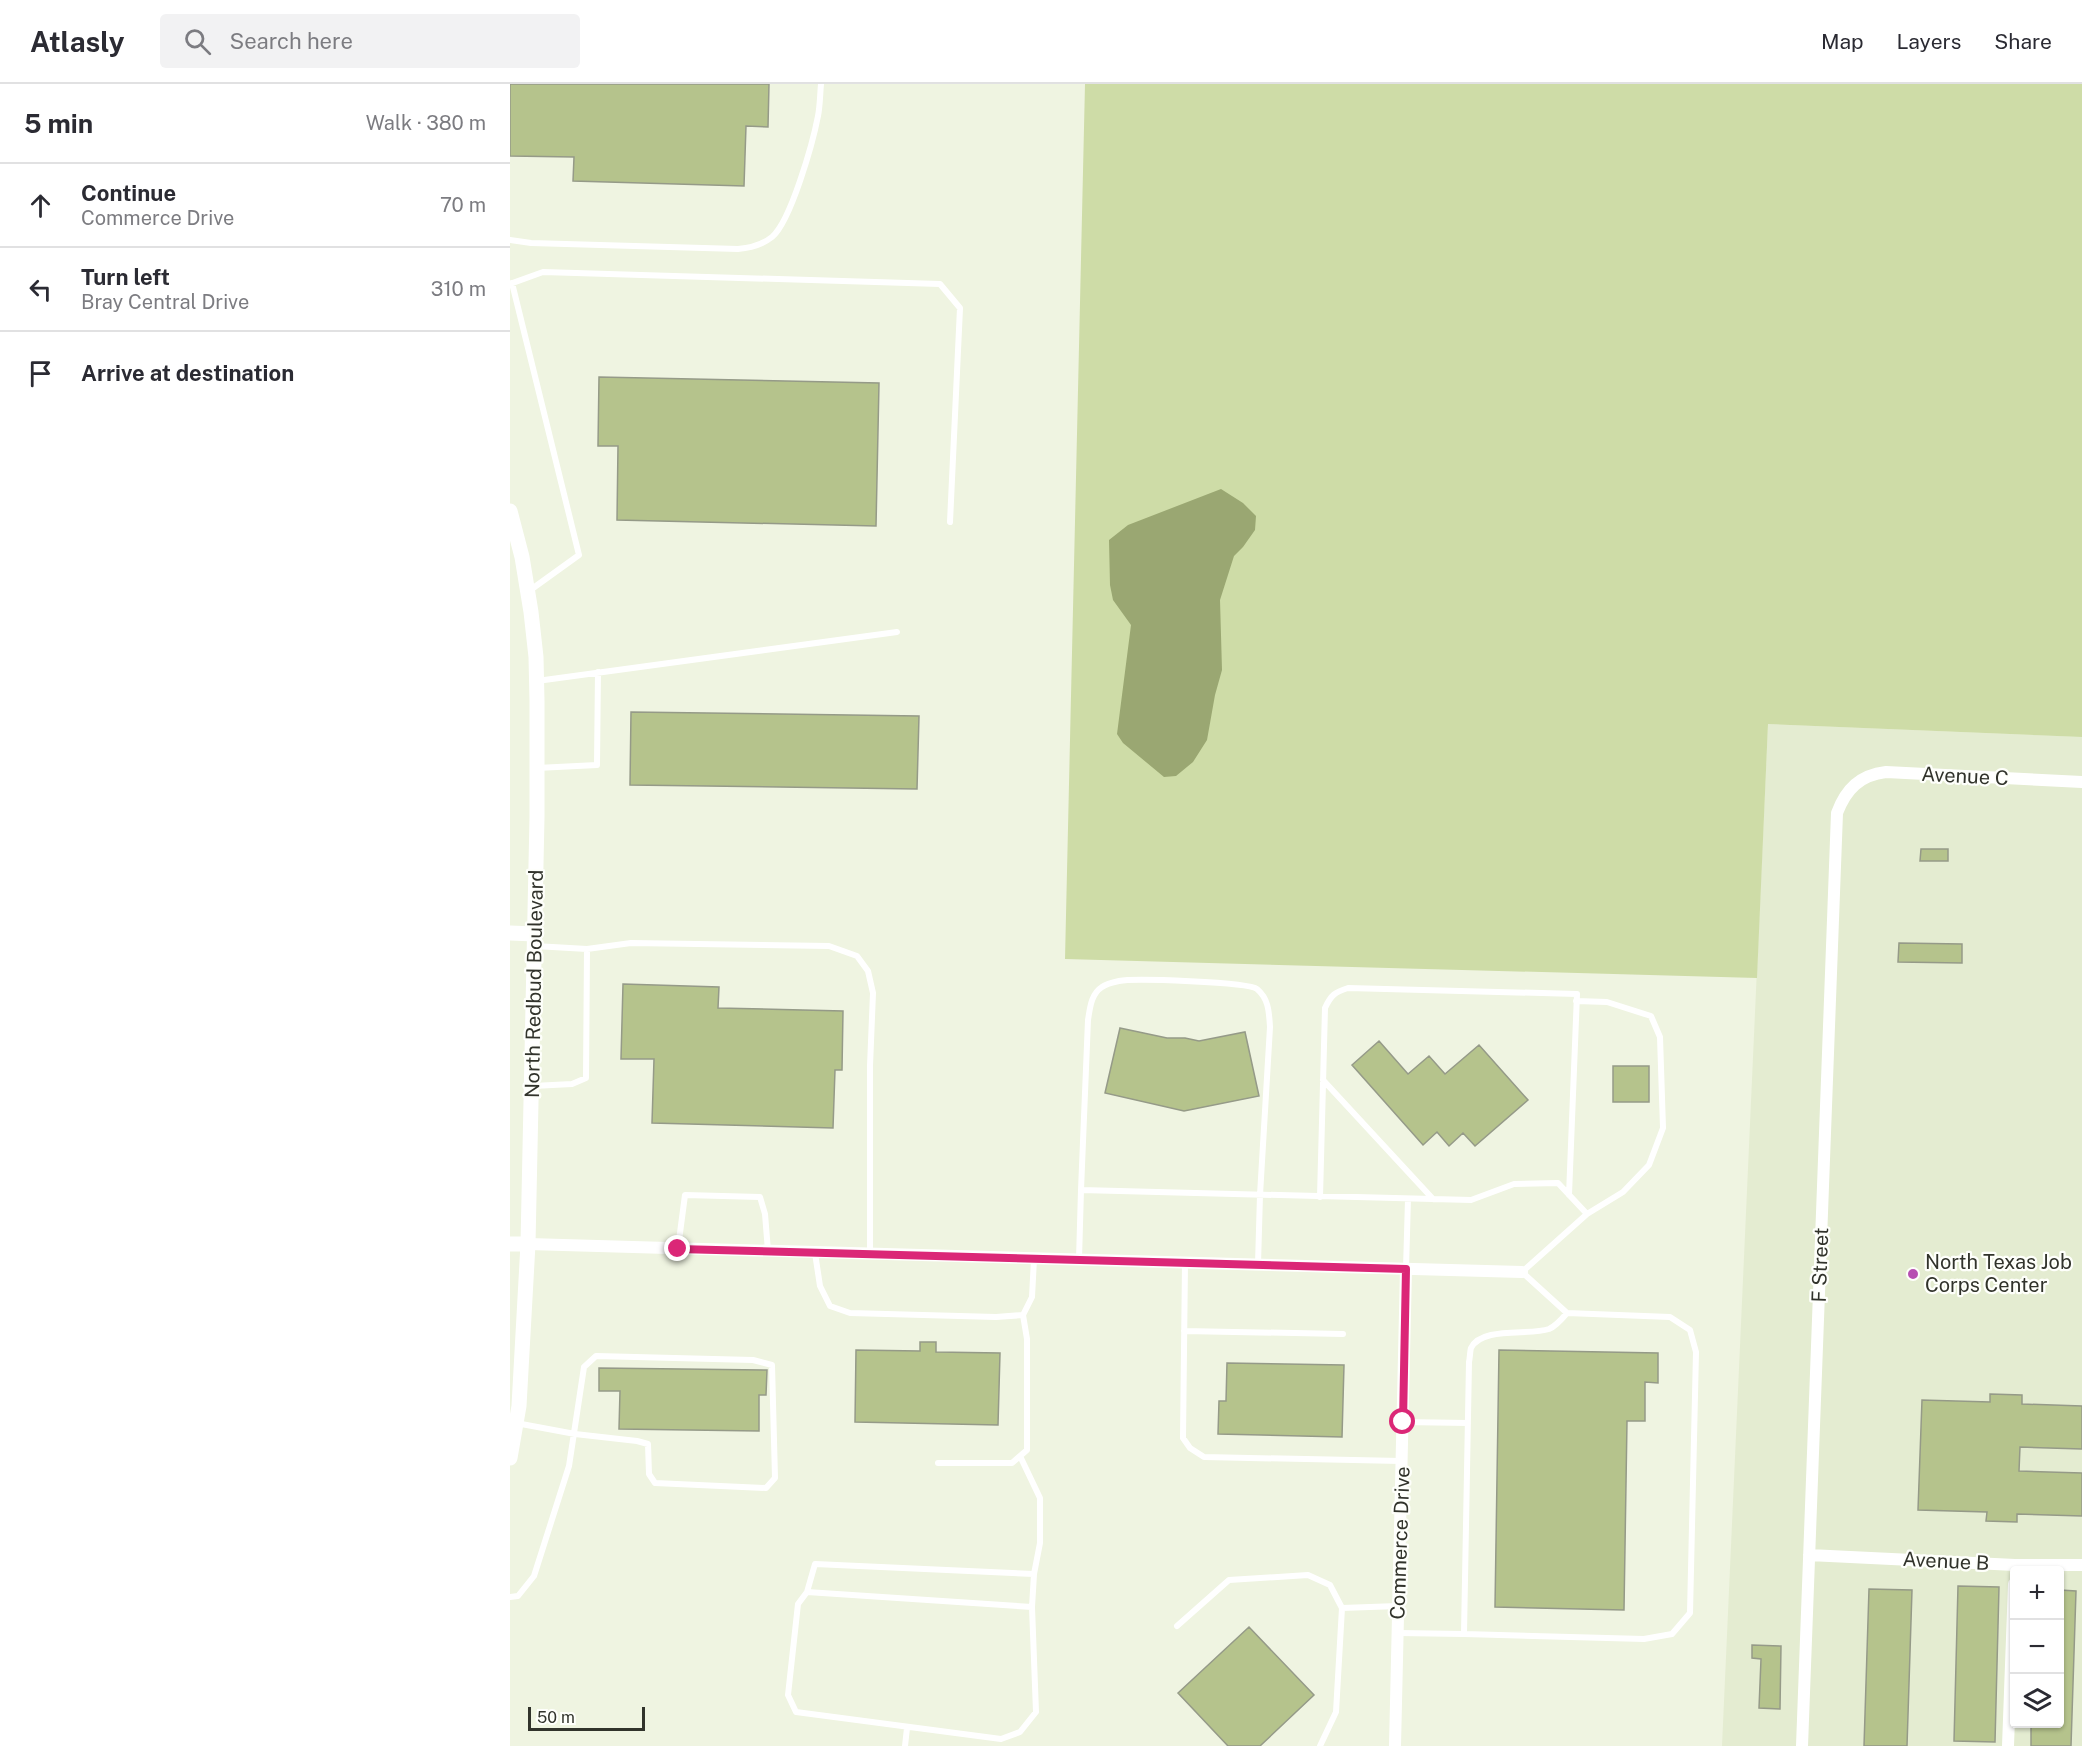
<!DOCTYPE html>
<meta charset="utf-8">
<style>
body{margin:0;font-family:"Public Sans",sans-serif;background:#f2f2f3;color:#2b2b33}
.controls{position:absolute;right:18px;bottom:18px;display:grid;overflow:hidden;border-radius:6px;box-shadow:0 2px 4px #0004}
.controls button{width:54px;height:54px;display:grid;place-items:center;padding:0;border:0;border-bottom:2px solid #e1e1e2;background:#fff;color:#2b2b33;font:30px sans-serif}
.scale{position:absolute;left:18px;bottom:15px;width:117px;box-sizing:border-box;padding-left:6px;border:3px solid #31332b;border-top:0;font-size:16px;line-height:21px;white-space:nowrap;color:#31332b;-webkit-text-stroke:4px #fefffb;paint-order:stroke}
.stop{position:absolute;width:18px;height:18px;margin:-14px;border:4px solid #db2777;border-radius:50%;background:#fff}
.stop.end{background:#db2777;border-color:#fff;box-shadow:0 2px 6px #0008}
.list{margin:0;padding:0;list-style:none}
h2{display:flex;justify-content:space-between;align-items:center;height:78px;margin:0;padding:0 24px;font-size:26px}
h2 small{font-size:20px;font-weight:400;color:#7c7c81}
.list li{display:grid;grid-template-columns:39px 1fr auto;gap:18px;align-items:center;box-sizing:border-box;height:84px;padding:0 24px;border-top:2px solid #e1e1e2}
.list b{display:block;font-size:22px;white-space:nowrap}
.list p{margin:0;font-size:20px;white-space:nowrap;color:#7c7c81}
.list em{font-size:20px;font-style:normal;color:#7c7c81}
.icon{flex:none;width:33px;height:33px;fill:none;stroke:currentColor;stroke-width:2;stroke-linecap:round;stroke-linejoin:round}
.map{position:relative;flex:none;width:1572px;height:1662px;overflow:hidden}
header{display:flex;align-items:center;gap:36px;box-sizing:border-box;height:84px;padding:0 30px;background:#fff;border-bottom:2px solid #e1e1e2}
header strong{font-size:28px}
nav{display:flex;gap:33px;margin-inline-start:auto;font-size:21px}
.search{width:420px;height:54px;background:#f2f2f3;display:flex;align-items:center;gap:15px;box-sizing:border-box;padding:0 21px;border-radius:6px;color:#7c7c81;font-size:22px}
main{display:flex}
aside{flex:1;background:#fff}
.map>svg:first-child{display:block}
</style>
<header>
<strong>Atlasly</strong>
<div class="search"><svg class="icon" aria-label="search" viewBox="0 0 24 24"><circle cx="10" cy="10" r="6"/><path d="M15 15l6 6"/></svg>Search here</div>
<nav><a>Map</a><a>Layers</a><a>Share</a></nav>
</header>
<main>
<aside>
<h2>5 min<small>Walk · 380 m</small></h2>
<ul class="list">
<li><svg class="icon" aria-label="ahead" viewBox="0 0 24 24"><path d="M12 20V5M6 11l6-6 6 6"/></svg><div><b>Continue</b><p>Commerce Drive</p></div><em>70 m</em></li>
<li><svg class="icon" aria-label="left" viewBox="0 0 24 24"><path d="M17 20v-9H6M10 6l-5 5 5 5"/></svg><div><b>Turn left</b><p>Bray Central Drive</p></div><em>310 m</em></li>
<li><svg class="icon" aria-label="arrive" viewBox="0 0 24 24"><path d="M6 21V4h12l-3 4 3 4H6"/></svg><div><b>Arrive at destination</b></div></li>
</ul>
</aside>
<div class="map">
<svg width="1572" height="1662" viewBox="0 0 1572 1662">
<rect width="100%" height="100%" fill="#eff4e1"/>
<path fill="#e4ecd1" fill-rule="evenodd" d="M1258 640 1572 653V1662H1212ZM1504 1486H1550V1640H1504Z"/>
<path fill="#cedca7" d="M575 0H1572V653L1258 640 1247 894 555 875Z"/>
<path fill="#9aa772" d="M711 405 733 419 746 432 745 446 733 463 724 472 710 516 712 586 705 611 697 656 683 678 666 692 654 693 613 659 607 650 621 541 603 516 600 501 599 456 618 441Z"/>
<path fill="#b5c38c" stroke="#959a88" stroke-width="1.5" d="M0 0H259L258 43 236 42 234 102 63 97 64 73 0 72Z
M89 293 369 299 366 442 107 436 108 362H88Z
M121 628 409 632 407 705 120 701Z
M1411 765H1438V777H1410Z
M1389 859 1452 860V879L1388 878Z
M113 900 209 903 208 924 333 927 332 986H325L323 1044 142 1039 144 975H111Z
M610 944 657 954H675L689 957 735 948 749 1012 674 1027 595 1009Z
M869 957 898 990 919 972 935 990 969 961 1018 1016 965 1062 953 1049 939 1062 927 1048 913 1061 842 981Z
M1103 982H1139V1018H1103Z
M410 1258H426V1268L490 1269 488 1341 345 1338 346 1266 410 1267Z
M989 1266 1148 1269V1299L1135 1298V1337H1117L1114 1526 985 1523Z
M717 1279 834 1281 832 1353 708 1350 709 1317H716Z
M89 1284 257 1286 256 1311H249V1347L109 1345 110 1307H89Z
M1480 1310 1512 1311V1320L1572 1322V1365L1510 1363 1509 1387 1572 1389V1432L1507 1430V1438L1476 1437 1477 1428 1408 1426 1412 1316 1480 1318Z
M1448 1502 1489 1503 1485 1658 1444 1657Z
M1359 1505 1402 1506 1397 1662H1354Z
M1550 1506 1566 1507 1561 1662H1521V1640H1550Z
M739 1543 804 1611 750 1662H718L668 1609Z
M1242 1561 1271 1562 1270 1625 1249 1624 1251 1575 1242 1574Z"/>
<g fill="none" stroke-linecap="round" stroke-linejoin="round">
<path stroke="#fff" stroke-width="6" d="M0 156 21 159 228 165C240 164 252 161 262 153 281 137 303 58 308 32 310 22 310 11 311 0
M2 199 69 471 19 507
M0 200 33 188 430 200 450 224 440 438
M27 597 387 548
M27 684 87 681 88 588
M25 862 77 865 121 859 319 862 347 872 358 887 363 909 360 982V1169
M1066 917 1097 918 1141 932 1150 953 1153 1044 1139 1081 1113 1108 1077 1130
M813 996 923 1115
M23 1002 62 1000 76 994 77 865
M571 1106 578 936C580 924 581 910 592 903 596 900 604 898 609 897 624 894 738 898 747 905 759 915 759 929 760 943L750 1111 748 1180
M810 1113 815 924C821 911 825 908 838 904L1067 910 1059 1111
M168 1164 175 1111 250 1113 255 1130 258 1167
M305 1169 310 1202 320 1222 340 1229 486 1233 513 1231 522 1213 524 1175
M569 1175 571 1106 961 1116 1004 1100 1048 1099 1077 1130 1012 1188 1057 1229C1052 1235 1046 1242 1039 1245 1019 1252 972 1242 961 1264 960 1267 960 1274 959 1278L954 1550 888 1549
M675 1179 673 1354 680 1364 694 1373 891 1377
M896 1185 898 1115
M674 1247 833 1250
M893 1338 958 1339
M510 1372 530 1414V1459L524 1490
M428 1379H502L517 1366V1255L513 1231
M297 1508 522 1523 526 1628 510 1648 491 1655 286 1628 278 1611 288 1520Z
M297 1508 305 1480 524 1490 522 1523
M0 1513 8 1512 24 1492 59 1382 74 1283 86 1272 243 1276 262 1281 265 1394 256 1404 145 1399 139 1390 138 1360 127 1357 65 1350 6 1339
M667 1542 719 1496 798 1491 820 1501 832 1524 888 1522
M954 1550 1134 1555 1162 1550 1180 1529 1186 1268 1180 1246 1160 1233 1057 1229
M395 1662 397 1644
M810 1662 826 1628 832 1524"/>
<path stroke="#fff" stroke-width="12" d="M18 1160 1012 1188
M1299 1471 1505 1481H1572
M885 1662 896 1185
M1292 1662 1327 729C1336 705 1350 691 1376 688L1572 698
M1498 1662 1504 1500"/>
<path stroke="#fff" stroke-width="15" d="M0 427 12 473 21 528 26 573 27 617V733L18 1160 9 1322 0 1374
M0 849 25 850
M0 1160H18"/>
</g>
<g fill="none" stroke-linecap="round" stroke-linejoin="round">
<path stroke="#db2777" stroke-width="8" d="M168 1165 896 1185 893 1338"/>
</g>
<circle fill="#b74fb2" stroke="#fefffb" stroke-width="2" cx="1403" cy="1190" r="6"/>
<g text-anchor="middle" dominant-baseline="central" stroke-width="4.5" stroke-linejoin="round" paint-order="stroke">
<g font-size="20" fill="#31332b" stroke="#fefffb">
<text transform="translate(1455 692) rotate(3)">Avenue C</text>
<text transform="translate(24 900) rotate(-89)">North Redbud Boulevard</text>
<text transform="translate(1310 1181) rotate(-88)">F Street</text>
<text transform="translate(890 1459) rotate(-88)">Commerce Drive</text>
<text transform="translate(1436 1477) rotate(3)">Avenue B</text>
</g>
<g font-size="20" fill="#31332b" stroke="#fefffb" text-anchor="start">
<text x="1415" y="1178">North Texas Job<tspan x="1415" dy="23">Corps Center</tspan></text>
</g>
</g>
</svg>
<div class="controls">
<button>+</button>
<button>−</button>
<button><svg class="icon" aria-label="layers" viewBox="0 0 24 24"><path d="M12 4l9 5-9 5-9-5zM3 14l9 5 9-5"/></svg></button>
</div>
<div class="scale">50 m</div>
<div class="stop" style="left:893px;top:1338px"></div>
<div class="stop end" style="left:168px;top:1165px"></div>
</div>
</main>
